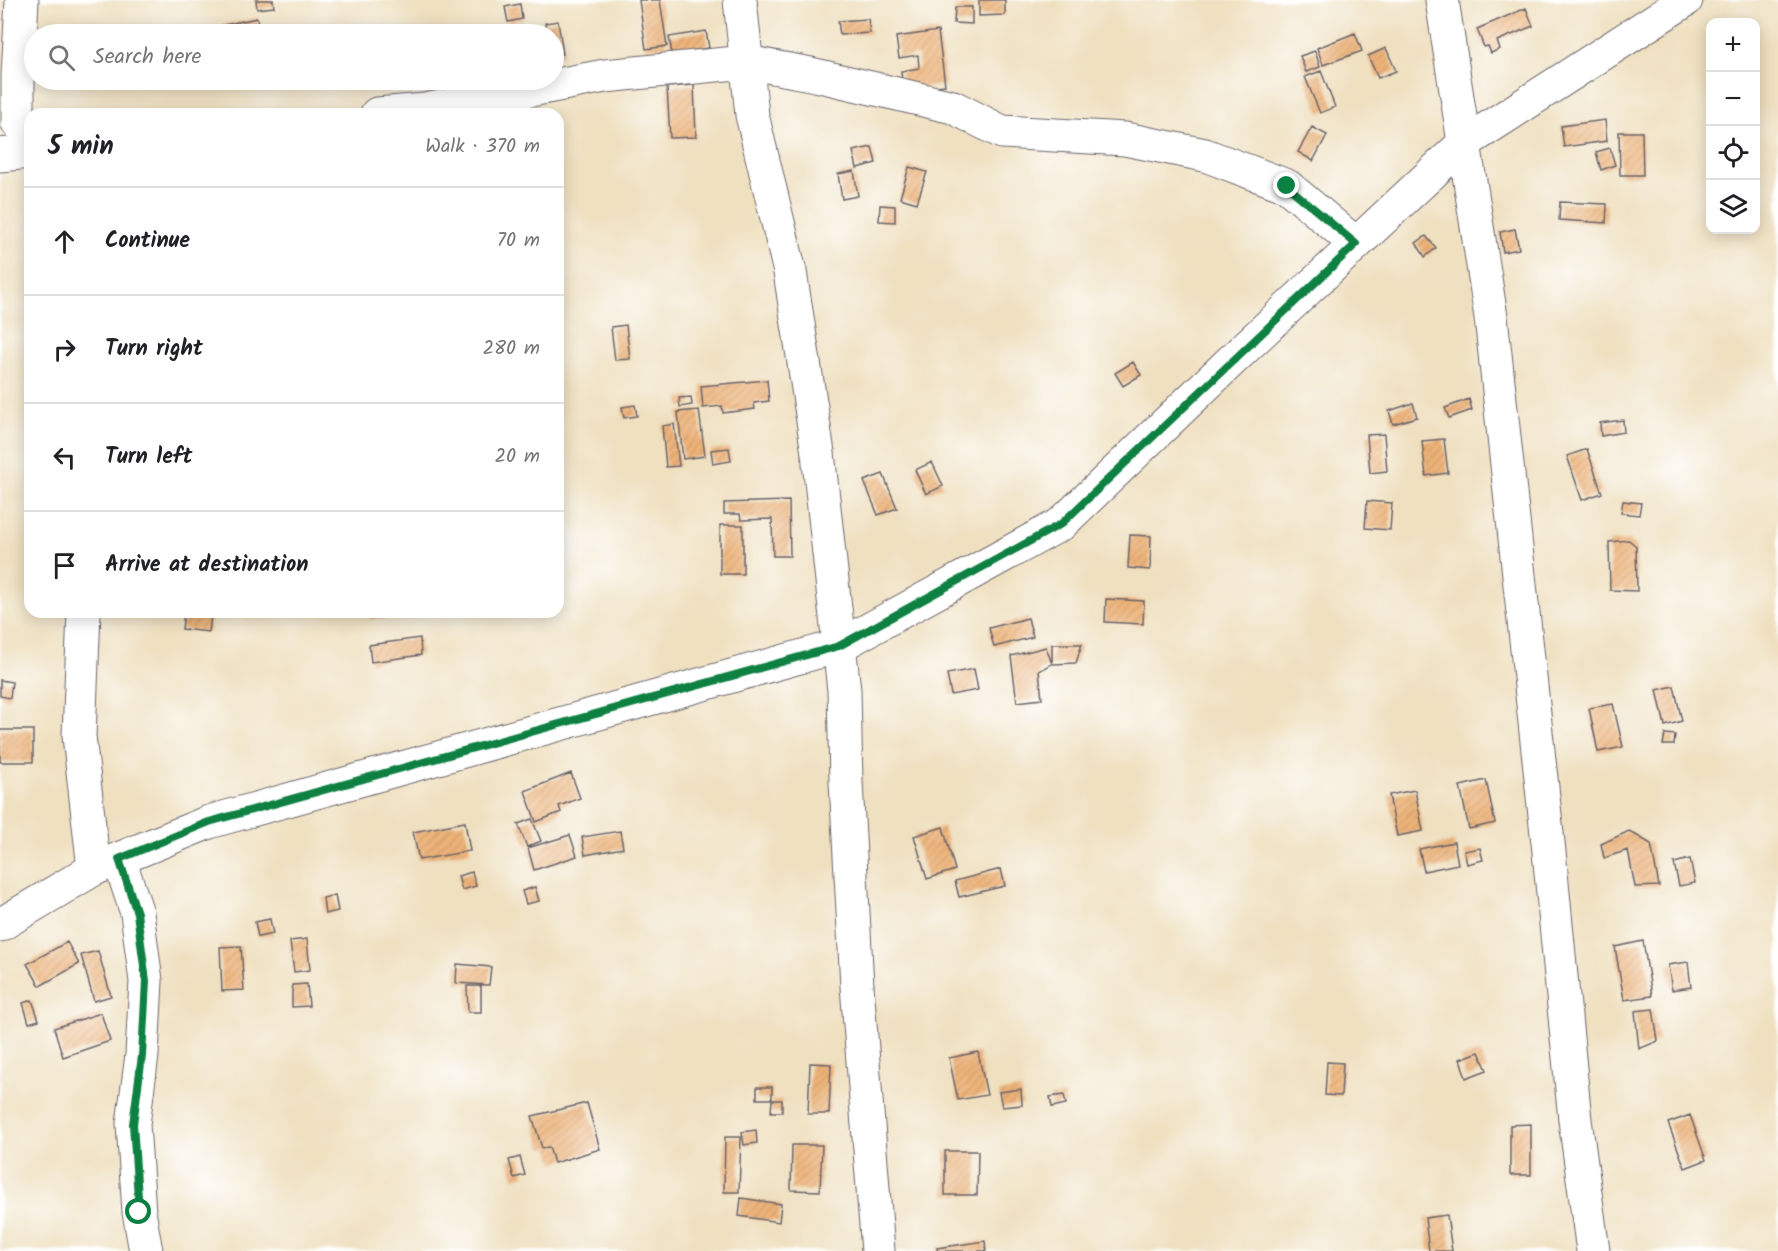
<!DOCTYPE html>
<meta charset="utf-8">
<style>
body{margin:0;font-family:Kalam,sans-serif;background:#f6f6f6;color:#202124}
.controls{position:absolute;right:18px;top:18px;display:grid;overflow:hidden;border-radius:12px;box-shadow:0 3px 15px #0003}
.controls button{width:54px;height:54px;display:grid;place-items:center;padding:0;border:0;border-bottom:2px solid #e0e0e0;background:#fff;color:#202124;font:30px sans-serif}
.stop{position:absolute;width:18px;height:18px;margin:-14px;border:4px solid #0b8043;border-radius:50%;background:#fff}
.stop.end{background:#0b8043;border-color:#fff;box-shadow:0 2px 6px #0008}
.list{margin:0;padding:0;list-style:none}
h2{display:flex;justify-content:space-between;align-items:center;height:78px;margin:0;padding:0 24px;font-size:26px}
h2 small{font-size:20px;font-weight:400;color:#757577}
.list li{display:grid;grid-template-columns:39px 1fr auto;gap:18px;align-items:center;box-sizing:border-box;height:108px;padding:0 24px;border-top:2px solid #e0e0e0}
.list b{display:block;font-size:22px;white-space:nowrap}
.list em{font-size:20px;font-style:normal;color:#757577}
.icon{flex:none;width:33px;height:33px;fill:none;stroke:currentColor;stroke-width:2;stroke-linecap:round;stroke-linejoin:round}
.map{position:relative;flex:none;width:1778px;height:1251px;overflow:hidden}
.search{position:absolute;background:#fff;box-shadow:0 3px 15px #0003;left:24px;top:24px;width:540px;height:66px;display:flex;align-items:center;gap:15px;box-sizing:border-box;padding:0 21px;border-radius:33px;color:#757577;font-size:22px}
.panel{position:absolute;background:#fff;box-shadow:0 3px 15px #0003;left:24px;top:108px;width:540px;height:510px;border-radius:18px}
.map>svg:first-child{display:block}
</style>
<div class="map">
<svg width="1778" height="1251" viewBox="0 0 1778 1251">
<defs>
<pattern id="building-hatch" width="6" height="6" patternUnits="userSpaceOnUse" patternTransform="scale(1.5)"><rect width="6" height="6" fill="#eeb378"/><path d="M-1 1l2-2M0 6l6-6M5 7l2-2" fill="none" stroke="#cc9a69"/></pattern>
</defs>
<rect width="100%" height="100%" fill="#fff"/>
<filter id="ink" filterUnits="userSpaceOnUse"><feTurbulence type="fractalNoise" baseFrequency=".0167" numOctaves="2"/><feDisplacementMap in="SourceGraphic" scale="12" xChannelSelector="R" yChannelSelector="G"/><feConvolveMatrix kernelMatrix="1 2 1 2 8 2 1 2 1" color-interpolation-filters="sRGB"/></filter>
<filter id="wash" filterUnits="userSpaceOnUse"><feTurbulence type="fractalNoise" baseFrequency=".008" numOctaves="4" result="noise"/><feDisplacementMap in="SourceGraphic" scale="24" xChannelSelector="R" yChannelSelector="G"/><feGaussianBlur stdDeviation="1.35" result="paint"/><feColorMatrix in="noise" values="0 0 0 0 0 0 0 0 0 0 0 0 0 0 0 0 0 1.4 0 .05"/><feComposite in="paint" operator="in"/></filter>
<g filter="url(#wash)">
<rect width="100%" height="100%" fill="#efe0c0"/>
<g id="blocks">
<path fill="url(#building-hatch)" d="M256 0H273L274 7 257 9Z
M639 0H660L667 46 646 49Z
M979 0H1005V15L979 16Z
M520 4 522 19 508 22 505 7Z
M955 7H972V24L954 23Z
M1526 8 1533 26 1497 41 1500 49 1491 53 1488 46 1484 47 1477 29Z
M257 18 260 34H215L214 27Z
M868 19 870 33 840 35 838 21Z
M558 21 563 54 554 56V34H547L545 23Z
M706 31 709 48 672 54 669 37Z
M938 31 945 85 903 90 901 71 919 68 918 55 899 58 896 37Z
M1355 33 1362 51 1323 65 1317 48Z
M1386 48 1396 71 1378 78 1368 56Z
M1315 51 1320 67 1306 72 1300 56Z
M1321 71 1335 107 1320 113 1305 77Z
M694 85 696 137 670 138 667 87Z
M1605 120 1607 141 1564 147 1561 126Z
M1312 127 1327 135 1313 161 1298 152Z
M1619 132H1642L1643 175H1620Z
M872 147 876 163 857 168 853 151Z
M1610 148 1615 165 1601 170 1596 152Z
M909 167 927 172 917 203 900 198Z
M854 171 858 196 842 199 838 174Z
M1560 202 1607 204 1606 223 1559 220Z
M880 205 895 206V222L879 221Z
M1515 229 1519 249 1503 252 1500 232Z
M1426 236 1436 248 1425 257 1416 243Z
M626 325 630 359 615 360 611 327Z
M1133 362 1141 375 1123 386 1115 373Z
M767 380 769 401 754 403 755 409 723 413 722 406 703 408 701 386Z
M691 397 692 405 680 407 679 398Z
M1469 399 1472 410 1449 418 1445 408Z
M1413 403 1417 417 1393 424 1389 411Z
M635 405 637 416 624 418 622 407Z
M699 410 705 456 683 459 678 412Z
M1623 420 1624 432 1601 436 1600 423Z
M674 424 679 466 666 467 662 426Z
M1384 434 1387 471 1370 473 1367 435Z
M1444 439 1448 473 1426 476 1422 441Z
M729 448 731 461 713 464 711 450Z
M1587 449 1602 493 1582 500 1567 456Z
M932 462 943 486 926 494 915 470Z
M883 474 897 508 878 515 864 481Z
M789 501 790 556H773L772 519 741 520 740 514H724V503Z
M1367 501 1392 503 1390 530 1365 528Z
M1623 501 1641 503 1639 515 1621 513Z
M720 525H743V574H720Z
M1130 535 1151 536 1150 570 1128 568Z
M1629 540 1636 546 1637 591 1610 590 1609 542Z
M1106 599 1144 601 1143 624 1105 622Z
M369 612H385L386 617 370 619Z
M184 613 211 616 209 632 182 629Z
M1028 618 1033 637 994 647 989 628Z
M420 638 421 655 371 662 369 645Z
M1052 644H1082L1076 663 1052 664Z
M1046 647 1052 664 1039 671 1042 699 1017 702 1011 656Z
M974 669 978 690 951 695 947 674Z
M0 680 12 682 10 698 0 696Z
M1674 686 1682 721 1665 726 1657 690Z
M1613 704 1623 747 1598 752 1589 708Z
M0 730H33V762H0Z
M1665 734 1675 735 1674 745H1663Z
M571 773 580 798 559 806 561 812 536 822 525 791Z
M1486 780 1495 823 1469 829 1460 786Z
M1415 790 1423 831 1397 836 1389 795Z
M532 819 541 841 527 847 518 824Z
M465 822 470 851 419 860 413 832Z
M943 827 955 870 927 879 914 836Z
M620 831 623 848 585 855 582 837Z
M1629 831 1651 844 1659 886 1635 887 1628 850 1604 858 1601 844Z
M570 835 577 856 534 870 528 848Z
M1454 842 1458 864 1424 871 1419 849Z
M1480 848 1483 860 1467 864 1464 851Z
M1690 859 1695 883 1679 886 1674 863Z
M1001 869 1005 886 959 897 955 881Z
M472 872 476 886 462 890 458 876Z
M535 887 539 901 526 904 522 891Z
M335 895 338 911 325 914 323 898Z
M270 919 273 934 258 937 255 922Z
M307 939 310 970 294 972 290 941Z
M1643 941 1652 996 1624 1000 1615 947Z
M67 942 79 964 40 986 27 964Z
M241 946 244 990 222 991 220 947Z
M98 951 111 996 94 1001 81 955Z
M1688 962 1691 987 1672 990 1668 965Z
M457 964 491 967 489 985 456 983Z
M307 984 309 1006 292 1007V985Z
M467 986H481V1012H468Z
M32 1000 39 1020 29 1023 23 1003Z
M1653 1009 1658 1041 1639 1049 1635 1011Z
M101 1013 110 1041 63 1057 54 1028Z
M978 1052 987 1095 958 1100 949 1058Z
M1479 1052 1487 1070 1466 1078 1460 1059Z
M1327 1062 1343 1063 1341 1096 1325 1095Z
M810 1063 831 1064 829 1114H808Z
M757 1087H772V1099H757Z
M1021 1089 1022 1105 1002 1107 999 1092Z
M1064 1095 1066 1104 1052 1107 1050 1097Z
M772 1100H782V1112H771Z
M587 1103 600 1149 554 1163 549 1147 542 1148 532 1116Z
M1690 1115 1706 1160 1685 1168 1668 1123Z
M1531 1124V1175H1510V1125Z
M756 1130 757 1143 744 1145 742 1132Z
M725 1137H741L739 1192H724Z
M792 1145H822L820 1191 791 1190Z
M945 1151H978L977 1195H945Z
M520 1157 525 1175 514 1178 509 1160Z
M741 1198 781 1204 779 1222 739 1216Z
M1447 1215 1452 1251H1429L1425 1218Z
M985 1241 986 1251H937V1248Z"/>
</g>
</g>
<g filter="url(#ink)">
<use href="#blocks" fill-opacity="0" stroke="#6a646a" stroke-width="1.5"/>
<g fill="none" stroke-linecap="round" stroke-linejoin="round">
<defs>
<path id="street" d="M22 0 18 76V123L30 136
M740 0 752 115 790 272 818 453 844 690 846 782 857 986 878 1251
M1442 0 1491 317 1549 852 1575 1120 1593 1251
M377 114 425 110 605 76 746 62 811 74 953 107 1002 132 1125 139 1205 155 1287 186 1356 244
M0 155 30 152
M84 612 79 736 94 869
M119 859 137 913 146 981 142 1055 133 1124 139 1212 146 1251"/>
<path id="secondary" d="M0 925 94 869 209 822 839 646 1061 524 1230 362 1463 144 1686 0"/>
</defs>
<use href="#street" stroke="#6a646a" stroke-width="35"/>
<use href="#secondary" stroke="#6a646a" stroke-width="35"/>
<use href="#street" stroke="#fff" stroke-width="33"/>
<use href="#secondary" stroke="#fff" stroke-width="33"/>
</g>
</g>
<g fill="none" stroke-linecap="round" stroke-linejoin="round" filter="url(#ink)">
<path stroke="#0b8043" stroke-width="8" d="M139 1212 133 1124 142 1056 146 981 137 913 119 859 209 822 839 646 1061 524 1356 244 1287 186"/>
</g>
</svg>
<div class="controls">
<button>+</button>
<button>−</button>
<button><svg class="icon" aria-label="locate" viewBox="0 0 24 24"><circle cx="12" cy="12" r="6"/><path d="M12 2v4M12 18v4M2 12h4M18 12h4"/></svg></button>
<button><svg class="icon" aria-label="layers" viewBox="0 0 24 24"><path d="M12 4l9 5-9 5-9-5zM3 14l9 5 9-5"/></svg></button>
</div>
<div class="stop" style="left:139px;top:1212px"></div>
<div class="stop end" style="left:1287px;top:186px"></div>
<div class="search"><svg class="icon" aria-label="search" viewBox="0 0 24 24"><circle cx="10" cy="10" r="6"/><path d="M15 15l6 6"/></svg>Search here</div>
<section class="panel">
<h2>5 min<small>Walk · 370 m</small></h2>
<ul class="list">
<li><svg class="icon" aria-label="ahead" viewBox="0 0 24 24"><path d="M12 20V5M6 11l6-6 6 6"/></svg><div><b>Continue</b></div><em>70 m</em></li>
<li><svg class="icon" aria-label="right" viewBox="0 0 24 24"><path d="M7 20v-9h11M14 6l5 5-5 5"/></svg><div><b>Turn right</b></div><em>280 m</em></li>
<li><svg class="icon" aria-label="left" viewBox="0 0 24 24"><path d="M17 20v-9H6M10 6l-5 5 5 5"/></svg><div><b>Turn left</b></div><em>20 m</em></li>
<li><svg class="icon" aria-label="arrive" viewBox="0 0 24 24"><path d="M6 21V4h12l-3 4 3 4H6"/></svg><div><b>Arrive at destination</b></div></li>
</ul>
</section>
</div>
